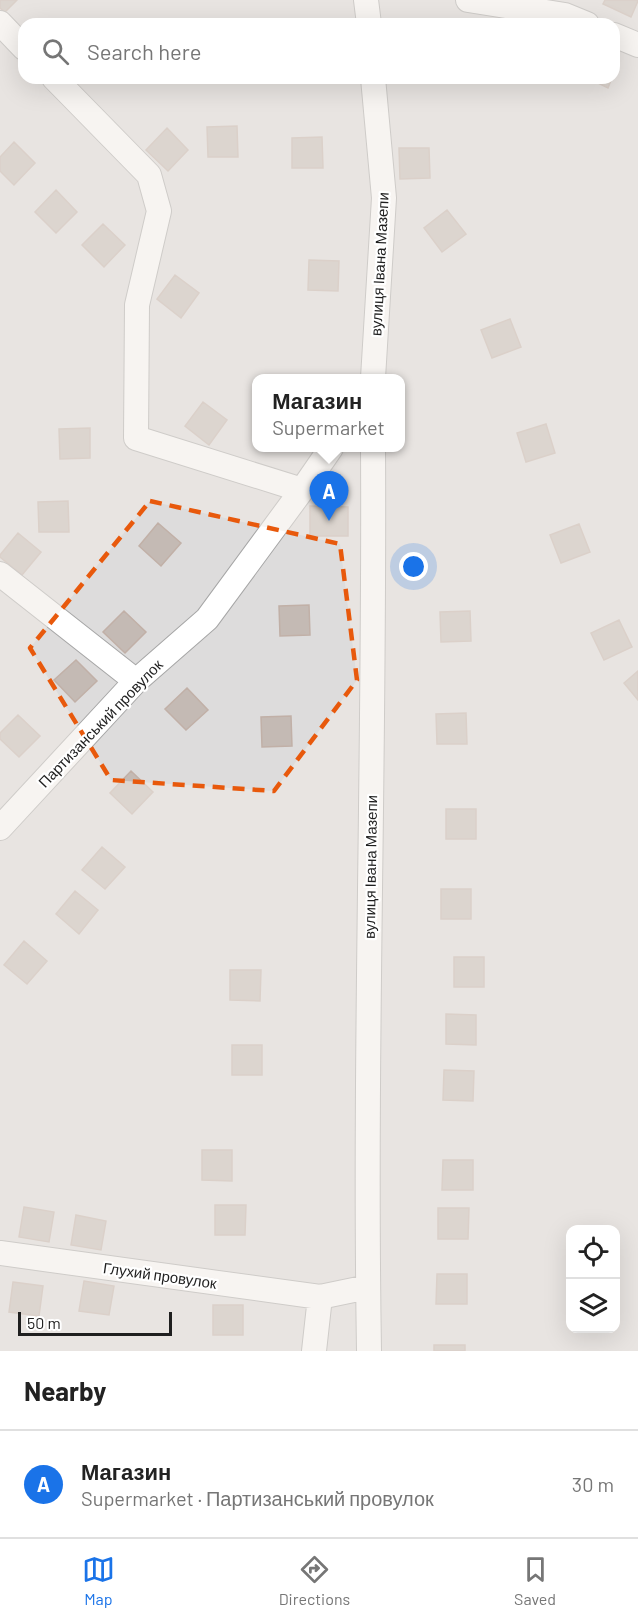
<!DOCTYPE html>
<meta charset="utf-8">
<style>
body{margin:0;font-family:Barlow,sans-serif;background:#f2f2f2;color:#222}
.controls{position:absolute;right:18px;bottom:18px;display:grid;overflow:hidden;border-radius:12px;box-shadow:0 6px 24px #0002}
.controls button{width:54px;height:54px;display:grid;place-items:center;padding:0;border:0;border-bottom:2px solid #e0e0e0;background:#fff;color:#222;font:30px sans-serif}
.scale{position:absolute;left:18px;bottom:15px;width:154px;box-sizing:border-box;padding-left:6px;border:3px solid #1f1f1f;border-top:0;font-size:16px;line-height:21px;white-space:nowrap;color:#1f1f1f;-webkit-text-stroke:4px #fff;paint-order:stroke}
.you{position:absolute;left:414px;top:567px;width:21px;height:21px;margin:-15px;border:4px solid #fff;border-radius:50%;background:#1a73e8;box-shadow:0 0 0 9px #1a73e833}
.badge{display:grid;place-items:center;width:39px;height:39px;border-radius:50%;background:#1a73e8;color:#fff;font-size:20px;font-weight:700}
.pin{position:absolute;translate:-50% -50px;filter:drop-shadow(0 2px 3px #0008)}
.pin::after{content:'';position:absolute;top:32px;width:21px;height:18px;background:inherit;clip-path:polygon(0 0,100% 0,50% 100%)}
.popup{position:absolute;left:252px;top:374px;width:153px;height:78px;box-sizing:border-box;display:grid;place-content:center;border-radius:12px;background:#fff;filter:drop-shadow(0 2px 4px #0005);font-size:20px;white-space:nowrap;color:#767676}
.popup b{font-size:22px;color:#222}
.popup::after{content:'';position:absolute;left:50%;top:100%;margin-left:-12px;border:12px solid transparent;border-top-color:#fff}
.list{margin:0;padding:0;list-style:none}
h2{display:flex;justify-content:space-between;align-items:center;height:78px;margin:0;padding:0 24px;font-size:26px}
h2 small{font-size:20px;font-weight:400;color:#767676}
.list li{display:grid;grid-template-columns:39px 1fr auto;gap:18px;align-items:center;box-sizing:border-box;height:108px;padding:0 24px;border-top:2px solid #e0e0e0}
.list b{display:block;font-size:22px;white-space:nowrap}
.list p{margin:0;font-size:20px;white-space:nowrap;color:#767676}
.list em{font-size:20px;font-style:normal;color:#767676}
.icon{flex:none;width:33px;height:33px;fill:none;stroke:currentColor;stroke-width:2;stroke-linecap:round;stroke-linejoin:round}
.map{position:relative;flex:none;width:638px;height:1351px;overflow:hidden}
.search{position:absolute;background:#fff;box-shadow:0 6px 24px #0002;left:18px;right:18px;top:18px;height:66px;display:flex;align-items:center;gap:15px;box-sizing:border-box;padding:0 21px;border-radius:18px;color:#767676;font-size:22px}
.sheet{height:186px;background:#fff}
nav{display:flex;justify-content:space-around;align-items:center;box-sizing:border-box;height:84px;border-top:2px solid #e0e0e0;background:#fff;font-size:16px;color:#767676}
nav a{display:grid;justify-items:center;gap:3px}
nav .on{color:#1a73e8}
.map>svg:first-child{display:block}
</style>
<div class="map">
<svg width="638" height="1351" viewBox="0 0 638 1351">
<rect width="100%" height="100%" fill="#f0ebe5"/>
<path fill="#dddcdc" fill-rule="evenodd" d="M0 0H638V1351H0ZM24 24H614V78H24ZM257 378H401V448H257ZM570 1230H616V1328H570Z"/>
<path fill="#c4bab4" stroke="#c1b0a7" stroke-width="1.5" d="M0 0H17L5 12 0 8Z
M605 0H638V1L631 17 603 4Z
M305 19H335L336 24H305Z
M588 78H612L608 88Z
M237 126 238 157H208L207 127Z
M167 128 188 150 168 171 146 150Z
M322 137 323 168H292V138Z
M14 142 35 163 14 185 0 171V157Z
M399 148H429L430 178 400 179Z
M56 190 77 212 56 233 35 212Z
M447 210 466 234 442 252 424 228Z
M103 224 125 245 104 267 82 245Z
M309 260 339 261 338 291 308 290Z
M175 275 199 293 181 318 157 299Z
M510 319 521 347 492 358 481 330Z
M203 402 227 420 209 445 185 426Z
M546 424 555 453 526 462 517 433Z
M90 428V458L60 459 59 429Z
M68 501 69 532H39L38 502Z
M310 506 348 507V536H310Z
M158 523 181 543 161 566 139 546Z
M579 524 590 552 561 563 550 535Z
M18 533 41 552 22 575 0 557V555Z
M309 605 310 635 280 636 279 606Z
M124 611 146 632 125 653 103 632Z
M470 611 471 641 441 642 440 612Z
M619 620 632 647 604 660 591 633Z
M76 660 97 681 75 702 54 680Z
M638 671V700L624 683Z
M187 688 208 710 186 730 165 709Z
M466 713 467 744H437L436 714Z
M18 715 40 736 19 757 0 739V733Z
M291 716 292 746 262 747 261 717Z
M131 771 153 792 132 814 110 793Z
M446 809H476V839H446Z
M102 847 125 867 105 889 82 870Z
M441 889H471V919H441Z
M75 891 98 910 79 934 56 914Z
M24 941 47 961 27 984 4 965Z
M454 957H484V987H454Z
M230 970H261L260 1001 230 1000Z
M446 1014 476 1015V1045L446 1044Z
M232 1045H262V1075H232Z
M444 1070 474 1071 473 1101 443 1100Z
M202 1150H232V1181L202 1180Z
M443 1160H473V1190H442Z
M215 1205H246L245 1235H215Z
M24 1207 54 1212 49 1242 19 1237Z
M438 1208H469L468 1239H438Z
M76 1215 106 1221 101 1250 71 1245Z
M437 1274H467V1304H436Z
M84 1281 114 1286 109 1315 79 1311Z
M13 1282 43 1286 39 1316 9 1312Z
M213 1305H243V1335H213Z
M434 1345H465V1351H434Z"/>
<g fill="none" stroke-linecap="round" stroke-linejoin="round">
<defs>
<path id="minor" d="M366 0 369 24
M468 0 565 15 587 24
M0 23 24 48
M614 35 638 45
M54 78 149 175 159 211 137 305 136 438 302 490
M373 378 384 198 373 78
M0 574 136 681
M0 828 136 681 207 619 302 490 331 448
M0 1253 320 1297
M314 1351 320 1297 368 1287
M369 1351C364 1050 375 749 373 448"/>
</defs>
<use href="#minor" stroke="#a6a6a6" stroke-width="26"/>
<use href="#minor" stroke="#fff" stroke-width="24"/>
</g>
<path d="M0 0H638V1351H0ZM150 501 340 544 357 680 274 791 111 780 30 648Z" fill="#f0ebe5" fill-opacity=".55" fill-rule="evenodd"/>
<path fill="none" stroke="#e8590c" stroke-width="4.5" stroke-dasharray="12 8" stroke-linejoin="round" d="M150 501 340 544 357 680 274 791 111 780 30 648Z"/>
<g text-anchor="middle" dominant-baseline="central" stroke-width="4.5" stroke-linejoin="round" paint-order="stroke">
<g font-size="15" fill="#1f1f1f" stroke="#fff">
<text transform="translate(379 264) rotate(-87)">вулиця Івана Мазепи</text>
<text transform="translate(100 723) rotate(-46)">Партизанський провулок</text>
<text transform="translate(370 867) rotate(-89)">вулиця Івана Мазепи</text>
<text transform="translate(160 1275) rotate(8)">Глухий провулок</text>
</g>
</g>
</svg>
<div class="controls">
<button><svg class="icon" aria-label="locate" viewBox="0 0 24 24"><circle cx="12" cy="12" r="6"/><path d="M12 2v4M12 18v4M2 12h4M18 12h4"/></svg></button>
<button><svg class="icon" aria-label="layers" viewBox="0 0 24 24"><path d="M12 4l9 5-9 5-9-5zM3 14l9 5 9-5"/></svg></button>
</div>
<div class="scale">50 m</div>
<div class="you"></div>
<div class="pin badge" style="left:329px;top:521px">A</div>
<div class="popup"><b>Магазин</b>Supermarket</div>
<div class="search"><svg class="icon" aria-label="search" viewBox="0 0 24 24"><circle cx="10" cy="10" r="6"/><path d="M15 15l6 6"/></svg>Search here</div>
</div>
<section class="sheet">
<h2>Nearby<small></small></h2>
<ul class="list">
<li><span class="badge">A</span><div><b>Магазин</b><p>Supermarket · Партизанський провулок</p></div><em>30 m</em></li>
</ul>
</section>
<nav>
<a class="on"><svg class="icon" aria-label="map" viewBox="0 0 24 24"><path d="M3 6l6-2 6 2 6-2v14l-6 2-6-2-6 2zM9 4v14M15 6v14"/></svg>Map</a>
<a><svg class="icon" aria-label="directions" viewBox="0 0 24 24"><path d="M12 3l9 9-9 9-9-9zM9 14v-3h6M13 9l2 2-2 2"/></svg>Directions</a>
<a><svg class="icon" aria-label="saved" viewBox="0 0 24 24"><path d="M7 4h10v16l-5-4-5 4z"/></svg>Saved</a>
</nav>
